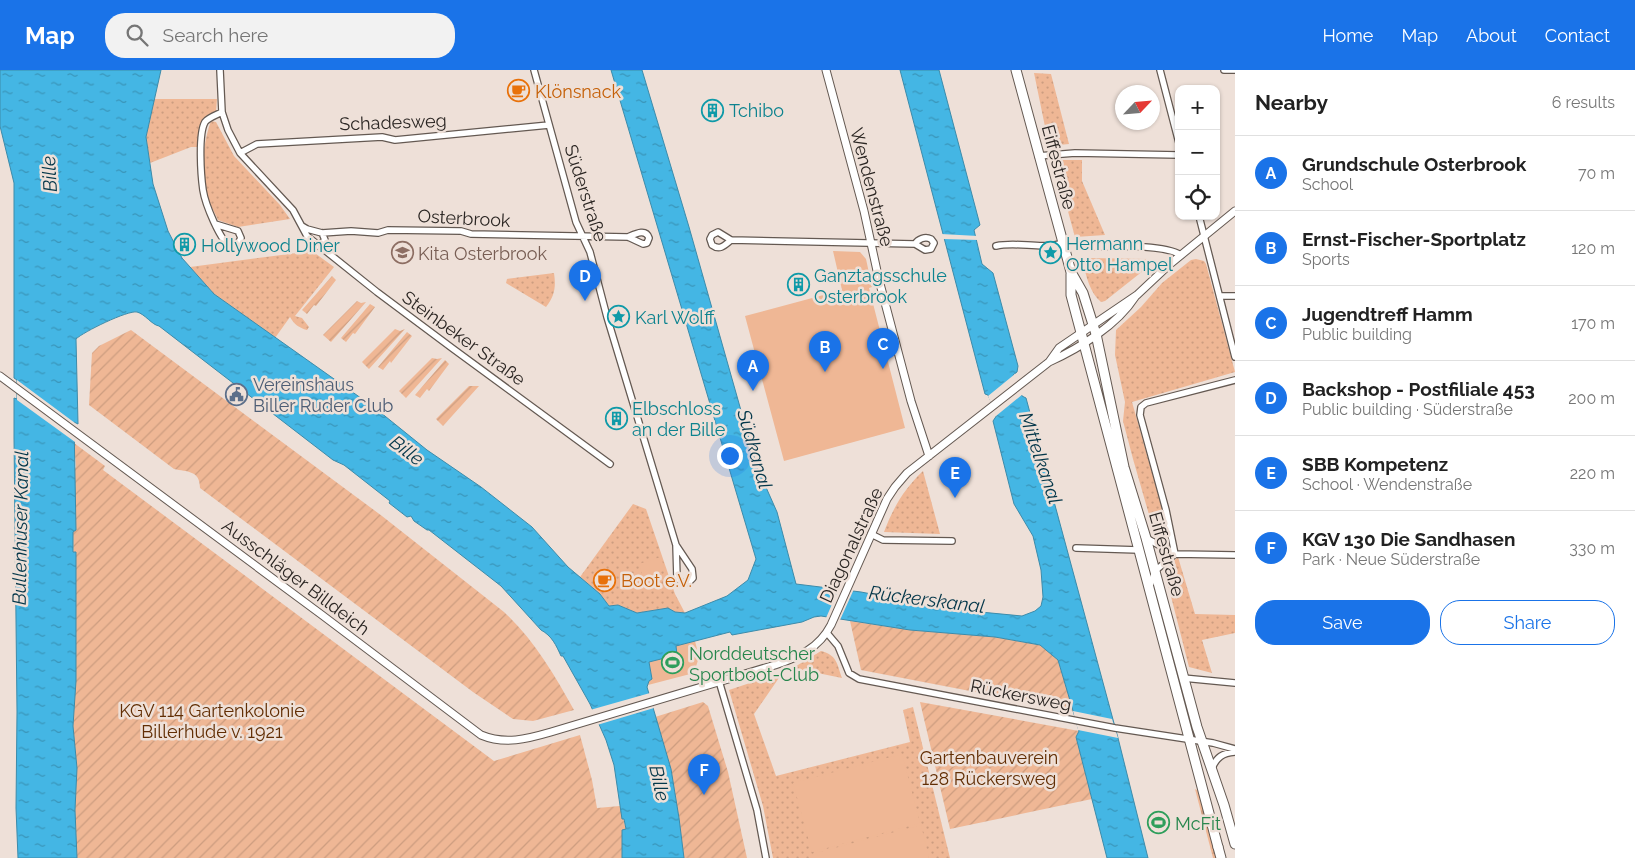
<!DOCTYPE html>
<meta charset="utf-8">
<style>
body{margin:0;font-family:Raleway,sans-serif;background:#f2f2f2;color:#222}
.controls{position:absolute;right:15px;top:15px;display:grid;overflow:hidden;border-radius:10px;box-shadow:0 1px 4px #0004}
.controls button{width:45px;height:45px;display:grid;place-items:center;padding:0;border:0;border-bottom:1px solid #e0e0e0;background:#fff;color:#222;font:25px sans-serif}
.compass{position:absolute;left:1115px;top:15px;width:45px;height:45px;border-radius:50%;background:#fff;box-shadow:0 1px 4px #0004;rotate:64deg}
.you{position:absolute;left:729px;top:385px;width:18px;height:18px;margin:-12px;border:4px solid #fff;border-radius:50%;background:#1a73e8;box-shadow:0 0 0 8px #1a73e833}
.badge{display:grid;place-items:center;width:32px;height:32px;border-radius:50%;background:#1a73e8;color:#fff;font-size:16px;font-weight:700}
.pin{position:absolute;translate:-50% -41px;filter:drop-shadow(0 1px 2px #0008)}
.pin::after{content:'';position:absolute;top:26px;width:18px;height:15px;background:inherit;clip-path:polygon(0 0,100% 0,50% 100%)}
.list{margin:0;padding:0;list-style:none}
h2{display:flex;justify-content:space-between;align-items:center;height:65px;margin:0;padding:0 20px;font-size:21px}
h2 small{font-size:16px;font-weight:400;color:#767676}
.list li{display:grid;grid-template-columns:32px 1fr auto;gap:15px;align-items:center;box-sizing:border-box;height:75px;padding:0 20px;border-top:1px solid #e0e0e0}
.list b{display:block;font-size:19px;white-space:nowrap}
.list p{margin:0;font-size:16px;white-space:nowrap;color:#767676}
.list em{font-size:16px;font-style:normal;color:#767676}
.actions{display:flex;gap:10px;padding:15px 20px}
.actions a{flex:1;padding:11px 0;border:1px solid #1a73e8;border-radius:20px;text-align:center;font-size:18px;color:#1a73e8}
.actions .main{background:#1a73e8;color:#fff}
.icon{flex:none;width:28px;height:28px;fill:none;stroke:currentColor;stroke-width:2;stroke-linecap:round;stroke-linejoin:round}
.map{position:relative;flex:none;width:1235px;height:788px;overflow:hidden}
header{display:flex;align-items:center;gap:30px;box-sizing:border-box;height:70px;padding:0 25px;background:#1a73e8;color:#fff}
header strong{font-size:24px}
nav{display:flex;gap:28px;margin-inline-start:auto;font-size:18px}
.search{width:350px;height:45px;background:#f2f2f2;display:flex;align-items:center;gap:12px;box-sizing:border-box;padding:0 18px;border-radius:20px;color:#767676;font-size:19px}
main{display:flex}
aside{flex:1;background:#fff}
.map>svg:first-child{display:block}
</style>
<header>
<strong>Map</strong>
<div class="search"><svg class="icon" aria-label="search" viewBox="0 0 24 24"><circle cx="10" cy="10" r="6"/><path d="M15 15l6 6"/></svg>Search here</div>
<nav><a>Home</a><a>Map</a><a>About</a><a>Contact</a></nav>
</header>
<main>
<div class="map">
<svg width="1235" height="788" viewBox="0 0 1235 788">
<defs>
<pattern id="grass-dots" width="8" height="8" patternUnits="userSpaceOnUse" patternTransform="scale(1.25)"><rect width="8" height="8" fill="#efb795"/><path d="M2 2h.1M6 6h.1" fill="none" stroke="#cd9d80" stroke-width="1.8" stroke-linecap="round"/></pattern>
<pattern id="forest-firs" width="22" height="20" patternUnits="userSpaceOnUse" patternTransform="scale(1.25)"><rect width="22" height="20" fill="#efb795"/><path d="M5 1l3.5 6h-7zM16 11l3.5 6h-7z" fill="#cd9d80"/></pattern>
<pattern id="garden-furrows" width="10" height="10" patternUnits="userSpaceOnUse" patternTransform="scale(1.25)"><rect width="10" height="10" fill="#efb795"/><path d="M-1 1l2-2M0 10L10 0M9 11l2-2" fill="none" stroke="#cd9d80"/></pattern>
<pattern id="water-ripples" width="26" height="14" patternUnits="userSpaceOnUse" patternTransform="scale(1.25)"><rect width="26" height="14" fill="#44b6e4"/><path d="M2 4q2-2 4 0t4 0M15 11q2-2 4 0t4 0" fill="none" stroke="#3994b8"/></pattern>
</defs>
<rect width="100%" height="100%" fill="#eee0d8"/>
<path fill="url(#grass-dots)" d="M1034 3 1051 4 1069 74 1049 76Z
M154 29H217L216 41 206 46 200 60 199 77H191L150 93 146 67Z
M211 51 216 52 234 86 280 135 290 149 238 157 218 150C214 141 208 131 206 121 201 98 203 73 211 51Z
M1054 90H1082V111L1105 165 1075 167Z
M312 181 334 197 295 246 302 248 309 257 307 260C299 258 294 254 290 247L275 268 214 224 190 197Z
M1088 188 1148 189 1152 190 1153 193 1105 231 1101 232C1090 223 1086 206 1083 192Z
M1196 189 1204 191 1206 194 1235 302 1132 332 1172 474 1154 462 1133 389 1123 351 1125 332 1115 285 1116 260 1141 237 1162 213 1191 190Z
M554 203C556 216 555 226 546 237L506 213 507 209Z
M923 401 940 464 884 462C893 438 904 419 923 401Z
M633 434 646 439 675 524 685 543 675 542 668 538 637 543 618 535 609 536 600 524 580 507Z
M1178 487 1195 544 1235 545V563L1202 570 1212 603 1189 597 1164 499Z
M821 581C837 585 837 594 842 608L793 598Z
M783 602 754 644 776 706 910 672 903 640 913 637 950 788H773L763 736 729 620Z"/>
<path fill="url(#forest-firs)" d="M1195 719 1199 721 1216 788H1213Z"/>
<path fill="url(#garden-furrows)" d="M332 206 336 210 316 236 314 235 307 244 302 240Z
M357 231 361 233 366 232 331 272 323 265Z
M370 234 375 237 355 264 353 263 346 272 341 268Z
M395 259 400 261 405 259 369 299 362 292Z
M131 260 382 446 504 542C534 570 554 604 574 640L533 651 513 649 473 622 200 418C200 400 187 402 174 399L93 338 89 335 92 283 99 276Z
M407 262 412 266 391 293 390 291 383 300 378 297Z
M432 288 437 289 442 288 406 328 399 321Z
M445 290 449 294 429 321 427 319 420 328 415 325Z
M469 316H479L443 356 436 349Z
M74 373 105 396 103 400 494 691 580 665 592 710 597 738 620 736 626 760H622V788H77L75 740 77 698 73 656 76 611 73 462 75 431 74 399 76 397Z
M850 551 910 560 995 567 1040 575 1058 590 1074 641 861 600Z
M703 632 708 636 728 702 747 788H684L679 748 671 699 655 647Z
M920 632 1079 661 1076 667 1092 729 950 759Z"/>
<path fill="#efb795" d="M833 181 860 182 866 189 872 217 869 218 905 358 784 391 745 246 842 220Z
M661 487 665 500 643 507 639 494Z
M695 571 699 587 694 603 648 615 649 611 652 609 649 592 676 585 675 576Z
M902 684 920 753 812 782 793 713Z
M921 755 929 788H813L812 784Z"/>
<path fill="url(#water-ripples)" stroke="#3c8baa" d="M0 0H161L146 67 153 114 168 161 182 188 214 224 375 338 427 380 481 417 532 457 568 497 600 524 609 536 618 535 637 543 668 538 675 542 685 543 727 526 748 510 756 489 611 0H642L689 157 757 397 777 442 796 514 861 522 949 539 1022 546 1035 541 1041 536 1043 527 1041 500 1033 466 1014 434 993 351 997 345 988 325 985 324 900 0H939L980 155 974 160 982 194 993 203 1018 296 1017 302 1013 305 1022 326 1026 328 1118 668 1148 788H1107L1076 667 1079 661 1058 590 1040 575 995 567 910 560 821 546 814 547 802 552 732 565 730 562 676 576 677 585 649 592 652 609 649 611 647 617 671 699 679 748 684 788H622V760L626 759 624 749H622L614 695 606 670 590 634 563 586H561C556 575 552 566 541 560L501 516 429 460H427L414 451 411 446 407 447 389 433 390 431 344 395 333 390 159 256C152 255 145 244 137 242 128 240 83 262 76 269L78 354 74 352 76 460 73 462V482H76V611L73 656 77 698 75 740 77 788H18L16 738 17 642 14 368V328L17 329V310L14 308V113L0 56Z"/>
<path fill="#eee0d8" d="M941 164 978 166 979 170 942 169Z
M1015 304 1023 324 996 346 988 326Z
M17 310 75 353V372L17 330Z
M839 518 854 519 840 550 826 548Z
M650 623 654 638 597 655 590 640Z
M1073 641 1112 649 1118 668 1078 660Z"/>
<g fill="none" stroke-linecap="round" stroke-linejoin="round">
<defs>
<path id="minor" d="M220 0 222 42 228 60 240 83 293 140 307 166 377 222 452 278 610 394
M534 0 576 152 590 182 607 247 676 475
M1160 0 1179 73
M1224 0H1235
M240 83 257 74 382 67 395 70 549 55
M1038 86 1075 83 1179 85
M1199 146 1235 287
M215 154 238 161 241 168 237 175 232 178C220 172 205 133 203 120 201 106 198 64 205 52 209 47 217 45 222 42
M302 156 307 159 322 163 351 161 378 163 388 160 461 161 471 164 628 167 643 174 647 173 649 168C646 158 635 164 628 167
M731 170C725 175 720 181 712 175L710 169 712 165 718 162 731 170 915 174 925 180 931 179 934 173 931 169C925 166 918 169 915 174
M318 176 325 170 322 163
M996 176C1018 171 1041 180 1063 173
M1086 177C1110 177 1161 173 1181 185
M1220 226H1235
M871 464 883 470 952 471
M1146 468 1175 484 1235 485
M676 475 692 499 693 508 689 512 683 513 677 508Z
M1076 478 1139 480
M1175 484 1166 440 1140 345 1141 337 1146 333 1235 310
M1150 516 1155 501 1175 484
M827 563 838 576 849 603 859 609 1115 658 1213 673 1235 679
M1183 608 1235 613
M719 611 757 740 766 788
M1212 699C1216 687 1223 683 1235 682"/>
<path id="tertiary" d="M826 0 864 141 879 210 911 331 929 386
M1049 292C1080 278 1117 255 1135 227
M0 306 322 545 481 665C505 675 527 669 551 662L775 595C799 587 819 578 831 555L887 429 895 417 907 403 1049 292 1059 278 1137 225 1170 194 1235 141"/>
<path id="primary" d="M1016 0 1071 202 1083 223 1096 264 1124 397 1146 468 1197 657 1224 735 1235 774
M1071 204V225L1218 777"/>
<path id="trunk" d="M1218 777 1221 788"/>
</defs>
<use href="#minor" stroke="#645952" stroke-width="8"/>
<use href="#tertiary" stroke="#645952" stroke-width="9"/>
<use href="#primary" stroke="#645952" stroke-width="11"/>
<use href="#trunk" stroke="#645952" stroke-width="11"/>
<use href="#minor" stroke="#fff" stroke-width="5.5"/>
<use href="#tertiary" stroke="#fff" stroke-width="7"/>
<use href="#primary" stroke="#fff" stroke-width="9"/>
<use href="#trunk" stroke="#fff" stroke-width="9"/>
</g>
<defs>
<symbol id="cafe-ring" viewBox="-11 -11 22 22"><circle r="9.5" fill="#eee0d8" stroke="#e8710a" stroke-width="1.5"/><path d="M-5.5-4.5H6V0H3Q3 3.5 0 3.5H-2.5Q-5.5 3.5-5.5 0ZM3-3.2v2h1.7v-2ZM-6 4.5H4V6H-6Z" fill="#e8710a"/></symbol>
<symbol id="building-ring" viewBox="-11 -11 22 22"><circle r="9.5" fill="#eee0d8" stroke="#0f9aa8" stroke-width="1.5"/><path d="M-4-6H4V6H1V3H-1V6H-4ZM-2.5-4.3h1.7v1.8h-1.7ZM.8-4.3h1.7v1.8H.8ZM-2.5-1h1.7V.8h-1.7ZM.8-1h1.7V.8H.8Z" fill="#0f9aa8"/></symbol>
<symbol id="school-ring" viewBox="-11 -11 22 22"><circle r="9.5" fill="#eee0d8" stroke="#8d6e63" stroke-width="1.5"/><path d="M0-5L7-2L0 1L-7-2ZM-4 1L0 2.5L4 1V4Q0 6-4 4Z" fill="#8d6e63"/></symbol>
<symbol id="sight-ring" viewBox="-11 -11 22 22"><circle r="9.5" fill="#eee0d8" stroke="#0f9aa8" stroke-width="1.5"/><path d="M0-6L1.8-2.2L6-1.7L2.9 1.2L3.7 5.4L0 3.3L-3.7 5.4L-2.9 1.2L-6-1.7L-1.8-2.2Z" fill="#0f9aa8"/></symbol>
<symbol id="civic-ring" viewBox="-11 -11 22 22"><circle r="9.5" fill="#eee0d8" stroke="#5c6f8a" stroke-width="1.5"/><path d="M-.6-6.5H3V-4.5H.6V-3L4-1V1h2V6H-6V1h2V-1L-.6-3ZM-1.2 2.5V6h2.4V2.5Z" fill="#5c6f8a"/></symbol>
<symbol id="stadium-ring" viewBox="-11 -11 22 22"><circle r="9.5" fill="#eee0d8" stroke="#2e9e5b" stroke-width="1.5"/><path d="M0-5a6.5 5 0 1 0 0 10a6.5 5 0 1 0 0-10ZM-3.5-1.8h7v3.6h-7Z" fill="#2e9e5b"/></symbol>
</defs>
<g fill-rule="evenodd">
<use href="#cafe-ring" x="506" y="8" width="25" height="25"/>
<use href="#building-ring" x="700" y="28" width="25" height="25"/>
<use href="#building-ring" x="172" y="162" width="25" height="25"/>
<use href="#school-ring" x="390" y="170" width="25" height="25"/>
<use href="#sight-ring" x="1038" y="170" width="25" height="25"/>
<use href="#building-ring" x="786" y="202" width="25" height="25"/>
<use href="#sight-ring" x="606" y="234" width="25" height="25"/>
<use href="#civic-ring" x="224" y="312" width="25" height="25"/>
<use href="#building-ring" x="604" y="336" width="25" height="25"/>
<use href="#cafe-ring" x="592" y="498" width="25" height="25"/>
<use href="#stadium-ring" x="660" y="580" width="25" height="25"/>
<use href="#stadium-ring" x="1146" y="740" width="25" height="25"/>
</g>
<g text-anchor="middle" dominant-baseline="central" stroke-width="5" stroke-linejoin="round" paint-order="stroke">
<g font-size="18" fill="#c56008" stroke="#eee0d8" text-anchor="start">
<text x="535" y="21">Klönsnack</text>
<text x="621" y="510">Boot e.V.</text>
</g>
<g font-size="18" fill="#0d838f" stroke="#eee0d8" text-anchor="start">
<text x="729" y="40">Tchibo</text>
<text x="1066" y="173">Hermann<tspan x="1066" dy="21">Otto Hampel</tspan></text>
<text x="201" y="175">Hollywood Diner</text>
<text x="814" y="205">Ganztagsschule<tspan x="814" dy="21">Osterbrook</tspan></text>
<text x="635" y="247">Karl Wolff</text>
<text x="632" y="338">Elbschloss<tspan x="632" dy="21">an der Bille</tspan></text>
</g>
<g font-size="18" fill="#2b2623" stroke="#eee0d8">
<text transform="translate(393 52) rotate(-2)">Schadesweg</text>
<text transform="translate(1059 97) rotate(75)">Eiffestraße</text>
<text transform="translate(872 117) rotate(75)">Wendenstraße</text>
<text transform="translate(586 123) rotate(72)">Süderstraße</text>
<text transform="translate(464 148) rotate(3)">Osterbrook</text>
<text transform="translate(464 268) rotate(36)">Steinbeker Straße</text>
<text transform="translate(851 475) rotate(-65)">Diagonalstraße</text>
<text transform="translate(1167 484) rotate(74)">Eiffestraße</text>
<text transform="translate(296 507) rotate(37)">Ausschläger Billdeich</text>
<text transform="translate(1021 625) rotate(11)">Rückersweg</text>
</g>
<g font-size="18" fill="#785e54" stroke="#eee0d8" text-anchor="start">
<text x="418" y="183">Kita Osterbrook</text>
</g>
<g font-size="18" fill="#4e5e75" stroke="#eee0d8" text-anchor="start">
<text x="253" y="314">Vereinshaus<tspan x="253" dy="21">Biller Ruder Club</tspan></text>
</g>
<g font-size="18" fill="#27864d" stroke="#eee0d8" text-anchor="start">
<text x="689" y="583">Norddeutscher<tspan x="689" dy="21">Sportboot-Club</tspan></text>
<text x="1175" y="753">McFit</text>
</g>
<g font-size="18" fill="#622e04" stroke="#eee0d8">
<text x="212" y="640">KGV 114 Gartenkolonie<tspan x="212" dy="21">Billerhude v. 1921</tspan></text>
<text x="989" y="687">Gartenbauverein<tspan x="989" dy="21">128 Rückersweg</tspan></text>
</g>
<g font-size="19" font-style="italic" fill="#04374a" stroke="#eee0d8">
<text transform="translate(49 104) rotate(-93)">Bille</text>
<text transform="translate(755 379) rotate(74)">Südkanal</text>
<text transform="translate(407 380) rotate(37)">Bille</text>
<text transform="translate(1041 388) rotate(71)">Mittelkanal</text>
<text transform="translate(20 458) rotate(-89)">Bullenhuser Kanal</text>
<text transform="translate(927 529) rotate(7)">Rückerskanal</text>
<text transform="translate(660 713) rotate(78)">Bille</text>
</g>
</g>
</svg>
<div class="controls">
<button>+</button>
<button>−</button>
<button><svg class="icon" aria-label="locate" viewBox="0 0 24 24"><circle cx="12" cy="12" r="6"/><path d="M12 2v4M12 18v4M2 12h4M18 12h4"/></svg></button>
</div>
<svg class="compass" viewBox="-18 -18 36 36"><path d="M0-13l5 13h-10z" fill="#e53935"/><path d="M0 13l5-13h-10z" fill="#767676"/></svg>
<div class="you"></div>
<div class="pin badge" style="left:753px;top:321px">A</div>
<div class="pin badge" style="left:825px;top:302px">B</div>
<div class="pin badge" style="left:883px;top:299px">C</div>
<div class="pin badge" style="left:585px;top:231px">D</div>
<div class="pin badge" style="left:955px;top:428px">E</div>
<div class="pin badge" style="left:704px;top:725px">F</div>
</div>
<aside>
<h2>Nearby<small>6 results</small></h2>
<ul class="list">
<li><span class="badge">A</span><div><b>Grundschule Osterbrook</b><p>School</p></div><em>70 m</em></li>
<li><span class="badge">B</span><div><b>Ernst-Fischer-Sportplatz</b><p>Sports</p></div><em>120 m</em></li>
<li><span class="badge">C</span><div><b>Jugendtreff Hamm</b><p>Public building</p></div><em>170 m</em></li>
<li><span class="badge">D</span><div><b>Backshop - Postfiliale 453</b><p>Public building · Süderstraße</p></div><em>200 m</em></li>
<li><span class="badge">E</span><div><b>SBB Kompetenz</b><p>School · Wendenstraße</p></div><em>220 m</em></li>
<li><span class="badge">F</span><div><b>KGV 130 Die Sandhasen</b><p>Park · Neue Süderstraße</p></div><em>330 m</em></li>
</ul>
<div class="actions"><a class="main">Save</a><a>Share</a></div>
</aside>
</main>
